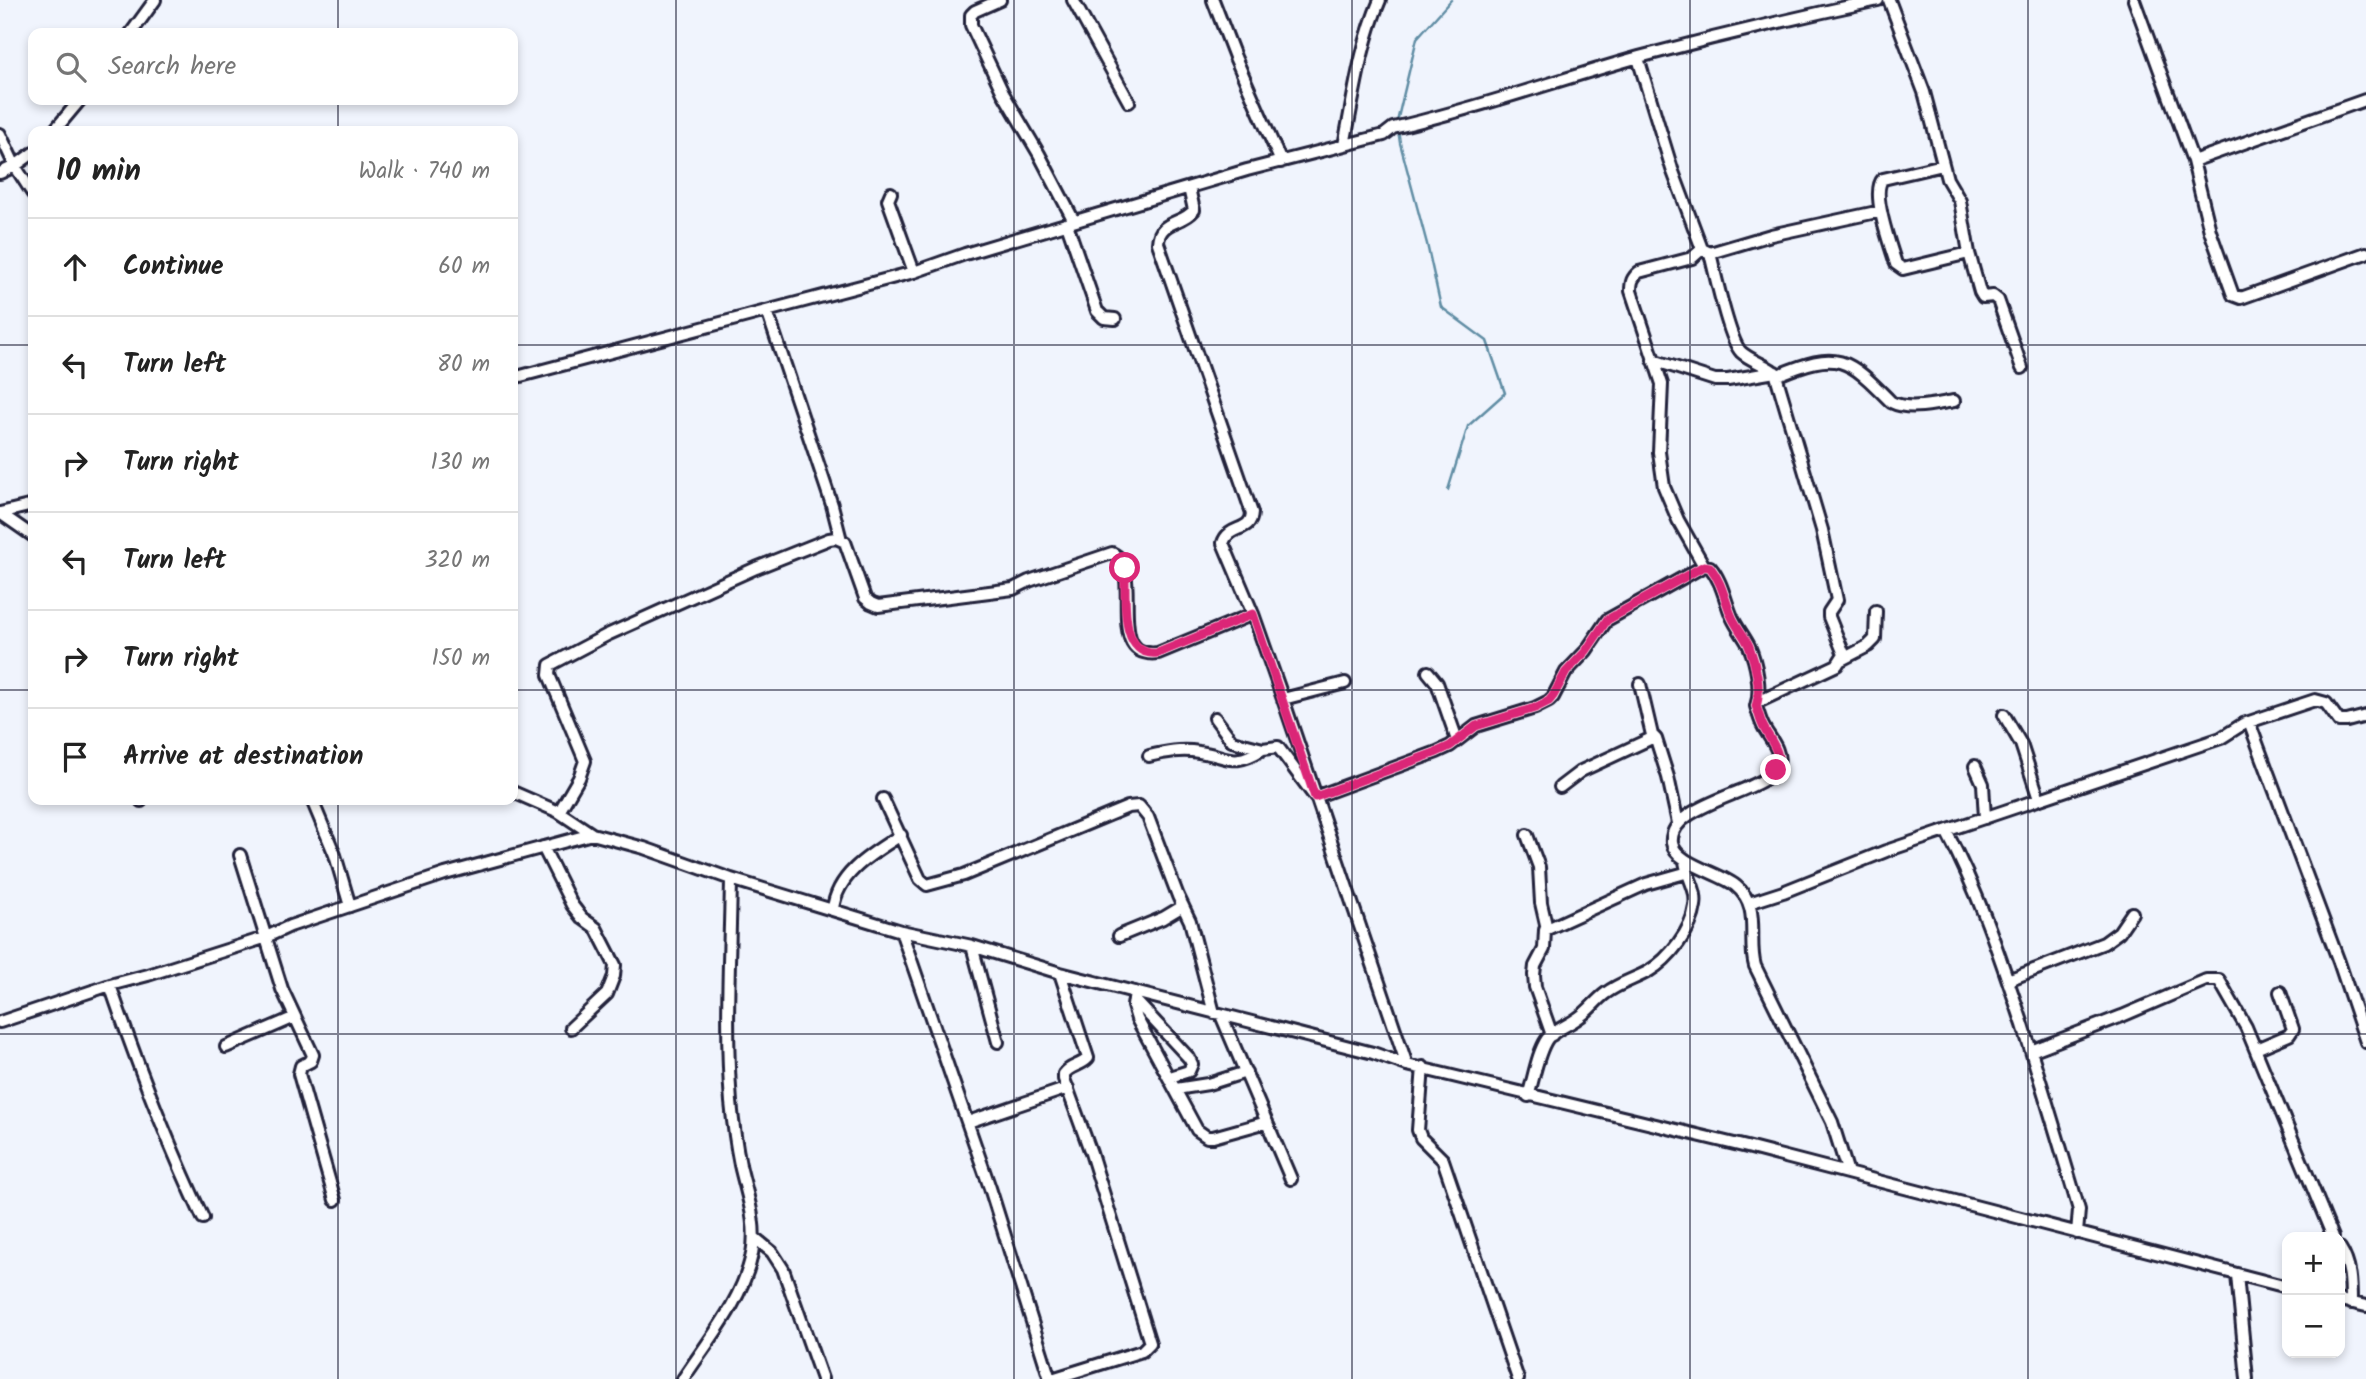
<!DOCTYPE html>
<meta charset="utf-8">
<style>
body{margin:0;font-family:Kalam,sans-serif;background:#f2f2f2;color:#222}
.controls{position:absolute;right:21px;bottom:21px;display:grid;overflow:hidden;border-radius:14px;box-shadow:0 4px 10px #0003}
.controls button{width:63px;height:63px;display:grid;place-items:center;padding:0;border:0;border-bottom:2px solid #e0e0e0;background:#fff;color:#222;font:35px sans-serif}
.stop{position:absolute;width:21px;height:21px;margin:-16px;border:5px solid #db2777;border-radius:50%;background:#fff}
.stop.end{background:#db2777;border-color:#fff;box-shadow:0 2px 7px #0008}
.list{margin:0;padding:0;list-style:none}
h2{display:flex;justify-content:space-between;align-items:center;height:91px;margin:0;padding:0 28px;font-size:30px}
h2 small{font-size:23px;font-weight:400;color:#767676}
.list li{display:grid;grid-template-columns:46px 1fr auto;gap:21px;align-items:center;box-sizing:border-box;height:98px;padding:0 28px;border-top:2px solid #e0e0e0}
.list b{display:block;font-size:26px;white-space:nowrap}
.list em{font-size:23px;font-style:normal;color:#767676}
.icon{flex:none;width:38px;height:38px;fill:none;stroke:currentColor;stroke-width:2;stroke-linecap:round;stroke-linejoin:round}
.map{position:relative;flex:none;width:2366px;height:1379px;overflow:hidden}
.search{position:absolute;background:#fff;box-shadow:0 4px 10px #0003;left:28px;top:28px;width:490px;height:77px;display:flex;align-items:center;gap:18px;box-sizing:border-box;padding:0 24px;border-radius:14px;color:#767676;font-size:26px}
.panel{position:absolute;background:#fff;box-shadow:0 4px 10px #0003;left:28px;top:126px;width:490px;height:679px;border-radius:14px}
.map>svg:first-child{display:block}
</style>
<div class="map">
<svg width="2366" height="1379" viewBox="0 0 2366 1379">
<rect width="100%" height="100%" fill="#f0f4fd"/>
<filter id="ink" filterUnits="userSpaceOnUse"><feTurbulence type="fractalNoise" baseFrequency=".0143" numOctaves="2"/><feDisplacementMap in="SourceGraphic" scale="14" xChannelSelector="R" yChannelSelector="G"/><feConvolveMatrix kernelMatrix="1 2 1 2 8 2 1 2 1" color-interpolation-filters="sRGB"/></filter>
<g filter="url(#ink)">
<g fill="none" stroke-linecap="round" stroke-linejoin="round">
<path stroke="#608da4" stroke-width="2.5" d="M1397 122 1417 38 1451 0
M1398 129 1400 143 1427 244 1441 307 1487 341 1505 393 1468 426 1448 490"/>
<defs>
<path id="minor" d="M1000 0 975 11 971 15V25L1003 93 1039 154 1074 221
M1073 0 1129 102
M1213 0 1235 57 1281 162
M1889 0 1924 92 1947 179 1960 201 1969 253 1980 292 1983 297 1993 296 1998 300 2022 368
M2134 0 2193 161 2210 231 2233 295 2241 298 2366 253
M131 33 155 0
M1638 58 1672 169 1702 249
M54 131 80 100
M0 134 15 166 33 194
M1344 145C1354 96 1360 46 1380 0
M2193 161 2365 100
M1943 165 1883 179C1870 192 1891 247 1896 264L1903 269 1969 253
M0 173 15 166 33 153
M1189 188 1194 210C1182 225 1159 220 1158 243L1252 513C1251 533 1229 524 1223 543L1253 614 1283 699 1407 1065
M891 193 888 200 914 272
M1067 224 1097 311 1104 318 1115 319
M1710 253C1715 273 1729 340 1741 352 1752 362 1767 364 1778 375
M767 311 832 505 841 540
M1653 360 1715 380H1728L1775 372 1778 375C1838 350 1847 357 1891 402 1909 411 1935 404 1954 401
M513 378 914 272 965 254 1247 170 1384 135 1393 128C1476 109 1557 80 1639 57 1718 36 1798 17 1878 0
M0 513 33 536
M0 513 33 505
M1841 660 1868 646 1875 639 1876 611
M1428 672 1437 683 1457 740
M1640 684 1652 735
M1283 699 1345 683
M1758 702 1837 665 1844 654 1829 617V612L1837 600 1822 530 1775 372
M2004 715 2021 744 2039 799
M1215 718 1232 741 1263 749 1278 747 1315 797 1437 752 1450 746 1476 726 1535 708 1549 701 1553 697 1566 672 1586 651 1607 620 1704 566
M2249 722 2339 962 2366 1042
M1149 756C1166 752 1181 749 1199 752 1229 756 1232 768 1263 749
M1975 766 1983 784 1985 818
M1560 787 1581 771 1652 738V735L1656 739 1668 777 1678 823
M513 792 559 812 592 834 644 848 731 879 901 931 972 946 1060 973 1373 1053 1407 1065 1747 1147 2287 1287
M883 799 920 879 927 885 964 875 1128 807 1139 806 1148 817 1178 896 1190 921 1214 1013
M141 800V801
M312 800 335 855 350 906
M559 812 579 778 585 761 549 675 550 665 607 635 756 568 829 539 836 538 845 542 865 598 871 603 878 606 1013 589 1029 581 1112 553C1146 568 1102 660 1158 653L1253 614
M1946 831C1980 895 2000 957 2023 1025 2042 1087 2061 1148 2079 1210L2077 1233
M1527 835 1539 867 1541 903 1547 929
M543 847 572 905 582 918 596 928 615 965 614 976 607 994 571 1028
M240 855 282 989 313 1055 311 1061 301 1066 299 1074 335 1200
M1749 903 1783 892 1886 851 2221 738 2243 724 2315 700 2326 703 2339 721H2347L2366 716
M833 909C837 873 873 853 901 835
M901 931 990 1188 1050 1379
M1119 936 1163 918 1183 906
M972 946 998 1042
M2008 980 2104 943 2119 932 2132 913
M110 985C137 1064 167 1142 203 1218
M1135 992 1133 1006 1137 1019 1197 1130 1207 1137H1213L1267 1122
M1134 999 1189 1058 1192 1064 1189 1071 1170 1077
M1221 1015 1291 1179
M0 1022 110 985 148 975 264 938 290 926 445 874 592 834
M1552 1035 1535 987 1534 975 1535 966 1544 949 1545 930 1646 884 1685 873
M226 1047 295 1017
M2256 1049 2289 1035 2293 1029 2280 992
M2031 1051 2122 1016 2206 980H2219L2246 1027 2333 1237
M1423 1067 1418 1130 1421 1138 1443 1160 1518 1379
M1176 1089 1208 1084 1246 1072
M1528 1096C1534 1078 1537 1054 1547 1039 1554 1030 1569 1025 1578 1018 1589 1011 1596 1000 1606 993 1619 983 1635 979 1649 971 1669 959 1692 930 1695 906 1698 889 1686 877 1685 860
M968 1122 1068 1088
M1848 1173 1832 1122 1755 966C1747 939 1762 907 1736 886 1721 873 1675 864 1672 843 1667 802 1772 792 1778 765 1782 750 1769 738 1763 726 1760 720 1758 713 1756 706 1762 690 1756 662 1749 646 1744 636 1737 628 1732 617 1725 601 1722 581 1710 567L1704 566 1678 520 1664 487 1659 452 1662 384 1631 291C1631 282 1632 278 1639 272L1692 258 1702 249 1710 253 1771 235 1881 211
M755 1238 772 1252 783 1269 822 1379
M2340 1248C2351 1265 2351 1283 2351 1303
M2237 1275 2247 1379
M2340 1300 2366 1306
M683 1379C708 1341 743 1300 752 1254 758 1223 747 1196 740 1165 736 1145 733 1123 731 1102 725 1028 730 953 731 879
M1052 1379 1142 1351 1150 1343 1091 1153 1064 1079V1074C1070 1065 1081 1066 1088 1058L1060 973"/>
</defs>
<use href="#minor" stroke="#22223b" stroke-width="16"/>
<use href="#minor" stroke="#fff" stroke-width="10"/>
</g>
</g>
<g fill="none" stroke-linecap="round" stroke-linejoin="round" filter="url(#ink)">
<path stroke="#db2777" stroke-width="9" d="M1125 568C1126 594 1118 658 1158 653L1253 614 1315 797 1437 752 1450 746 1476 726 1535 708 1549 701 1553 696 1566 672 1586 651 1607 620 1704 566 1710 567C1722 582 1725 601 1732 617 1737 628 1745 636 1749 646 1755 662 1762 690 1756 706 1759 713 1760 721 1764 728 1771 742 1783 753 1776 770"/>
</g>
<path fill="none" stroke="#22223b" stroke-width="2" stroke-opacity="0.55" d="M338 0V33M676 0V1379M1014 0V1379M1352 0V1379M1690 0V1379M2028 0V1379M338 100V131M0 345H33M513 345H2366M0 690H33M513 690H2366M338 800V1379M0 1034H2366"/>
</svg>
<div class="controls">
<button>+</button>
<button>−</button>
</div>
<div class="stop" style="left:1125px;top:568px"></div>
<div class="stop end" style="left:1776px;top:770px"></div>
<div class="search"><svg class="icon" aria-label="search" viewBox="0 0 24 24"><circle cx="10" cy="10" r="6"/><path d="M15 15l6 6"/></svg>Search here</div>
<section class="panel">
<h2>10 min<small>Walk · 740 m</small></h2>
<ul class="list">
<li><svg class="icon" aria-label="ahead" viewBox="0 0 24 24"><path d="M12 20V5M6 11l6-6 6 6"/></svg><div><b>Continue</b></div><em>60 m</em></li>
<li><svg class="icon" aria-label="left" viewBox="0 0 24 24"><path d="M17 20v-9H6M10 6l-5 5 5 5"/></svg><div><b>Turn left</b></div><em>80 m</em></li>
<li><svg class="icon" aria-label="right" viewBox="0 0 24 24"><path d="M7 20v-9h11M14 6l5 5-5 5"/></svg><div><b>Turn right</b></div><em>130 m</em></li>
<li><svg class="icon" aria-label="left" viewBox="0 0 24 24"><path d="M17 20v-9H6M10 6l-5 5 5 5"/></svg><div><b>Turn left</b></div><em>320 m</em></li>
<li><svg class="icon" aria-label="right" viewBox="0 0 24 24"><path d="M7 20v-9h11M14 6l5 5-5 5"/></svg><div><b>Turn right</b></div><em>150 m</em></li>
<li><svg class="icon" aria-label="arrive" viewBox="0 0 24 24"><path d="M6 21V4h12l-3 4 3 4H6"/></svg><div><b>Arrive at destination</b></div></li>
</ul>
</section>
</div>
